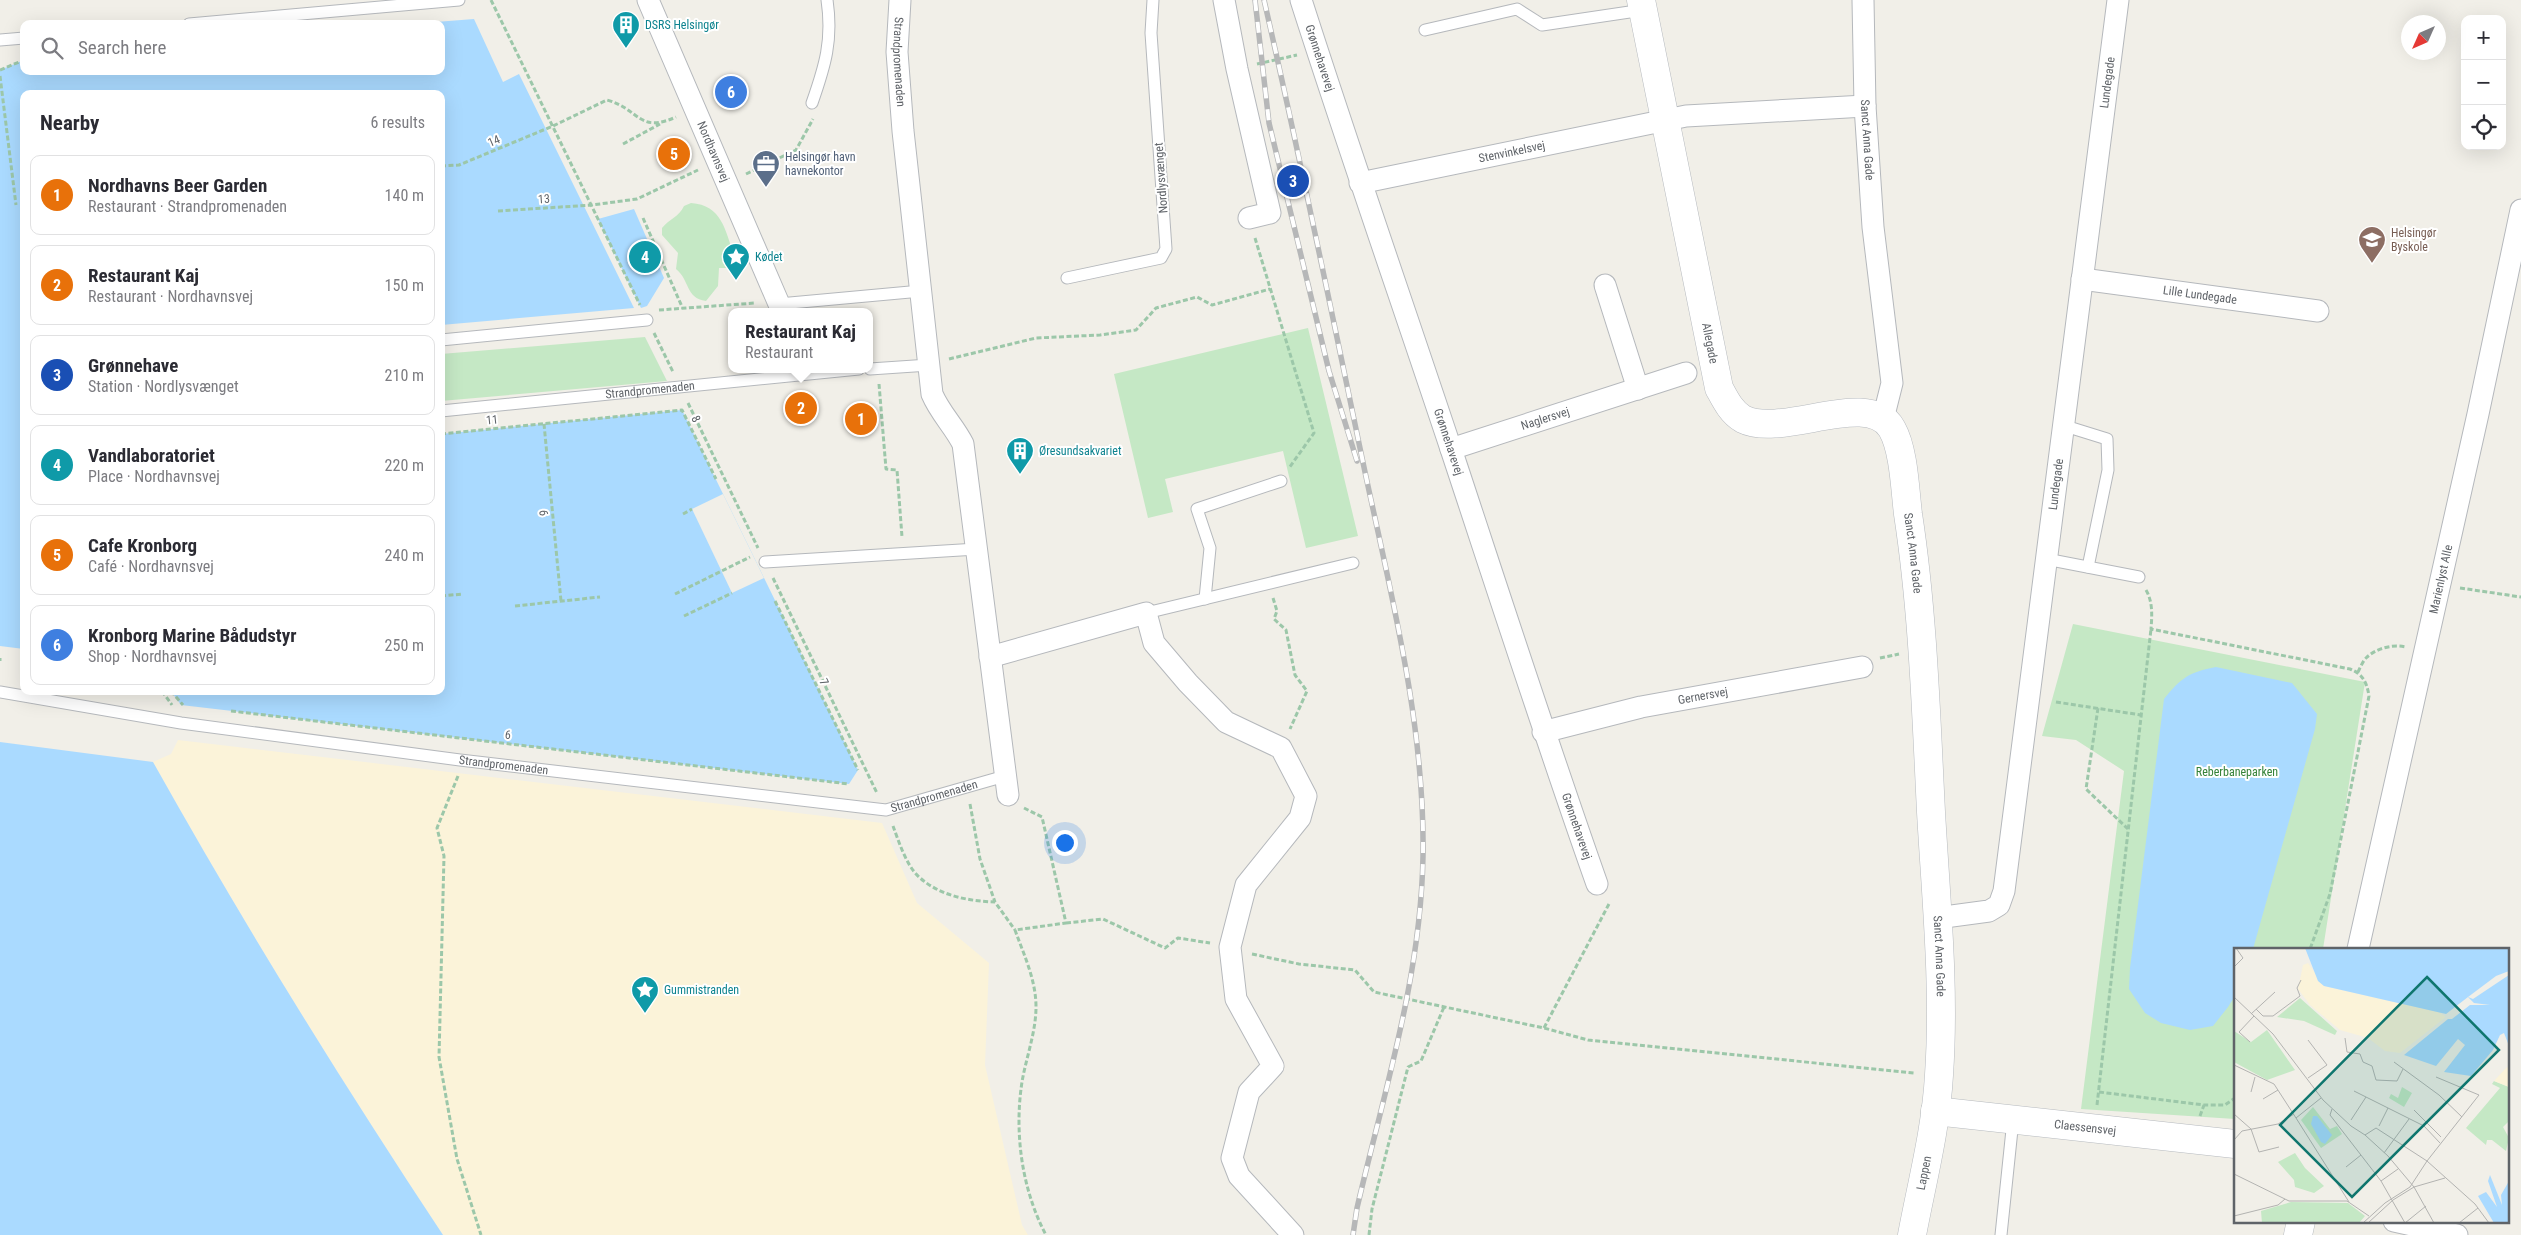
<!DOCTYPE html>
<meta charset="utf-8">
<style>
body{margin:0;font-family:"Roboto Condensed",sans-serif;background:#f7f7f7;color:#2b2b33}
.controls{position:absolute;right:15px;top:15px;display:grid;overflow:hidden;border-radius:10px;box-shadow:0 5px 20px #0002}
.controls button{width:45px;height:45px;display:grid;place-items:center;padding:0;border:0;border-bottom:1px solid #e1e1e2;background:#fff;color:#2b2b33;font:25px sans-serif}
.compass{position:absolute;left:2401px;top:15px;width:45px;height:45px;border-radius:50%;background:#fff;box-shadow:0 5px 20px #0002;rotate:225deg}
.you{position:absolute;left:1064px;top:842px;width:18px;height:18px;margin:-12px;border:4px solid #fff;border-radius:50%;background:#1a73e8;box-shadow:0 0 0 8px #1a73e833}
.badge{display:grid;place-items:center;width:32px;height:32px;border-radius:50%;background:#ea580c;color:#fff;font-size:16px;font-weight:700}
.pin{position:absolute;translate:-50% -50%;border:2px solid #fff;box-shadow:0 1px 5px #0006}
.popup{position:absolute;left:728px;top:308px;width:145px;height:65px;box-sizing:border-box;display:grid;place-content:center;border-radius:10px;background:#fff;filter:drop-shadow(0 1px 4px #0005);font-size:16px;white-space:nowrap;color:#7c7c81}
.popup b{font-size:19px;color:#2b2b33}
.popup::after{content:'';position:absolute;left:50%;top:100%;margin-left:-10px;border:10px solid transparent;border-top-color:#fff}
.list{margin:0;padding:0;list-style:none}
h2{display:flex;justify-content:space-between;align-items:center;height:65px;margin:0;padding:0 20px;font-size:21px}
h2 small{font-size:16px;font-weight:400;color:#7c7c81}
.list li{display:grid;grid-template-columns:32px 1fr auto;gap:15px;align-items:center;box-sizing:border-box;height:80px;margin:0 10px 10px;padding:0 10px;border:1px solid #e1e1e2;border-radius:10px}
.list b{display:block;font-size:19px;white-space:nowrap}
.list p{margin:0;font-size:16px;white-space:nowrap;color:#7c7c81}
.list em{font-size:16px;font-style:normal;color:#7c7c81}
.icon{flex:none;width:28px;height:28px;fill:none;stroke:currentColor;stroke-width:2;stroke-linecap:round;stroke-linejoin:round}
.map{position:relative;flex:none;width:2521px;height:1235px;overflow:hidden}
.search{position:absolute;background:#fff;box-shadow:0 5px 20px #0002;left:20px;top:20px;width:425px;height:55px;display:flex;align-items:center;gap:12px;box-sizing:border-box;padding:0 18px;border-radius:10px;color:#7c7c81;font-size:19px}
.panel{position:absolute;background:#fff;box-shadow:0 5px 20px #0002;left:20px;top:90px;width:425px;height:605px;border-radius:10px}
.map>svg:first-child{display:block}
</style>
<div class="map">
<svg width="2521" height="1235" viewBox="0 0 2521 1235">
<rect width="100%" height="100%" fill="#f1efe8"/>
<path fill="#c5e8c5" d="M691 203C722 205 725 230 734 255L726 268H719L718 286 706 301C685 298 690 280 676 269L678 253 662 235V228C669 219 679 217 684 206Z
M1308 328 1358 536 1306 548 1283 451 1165 479 1173 512 1148 518 1114 374Z
M645 337 667 381 441 401V354Z
M2073 624 2365 682 2323 949H2235V1119L2081 1109 2124 771 2076 740 2042 736Z"/>
<path fill="#fbf3d9" d="M178 740 882 823 917 903 989 963 985 1065 1022 1225 1028 1235H443C341 1081 243 923 153 762L171 754Z"/>
<path fill="#aadaff" d="M474 19 503 82 519 74 634 308 441 325V94H24V649L0 646V70L24 60V71H441V24H410Z
M634 209 664 278 647 306 641 308 598 219Z
M682 410 858 770 849 784 181 705 171 691H441V434Z
M2216 667 2292 683 2317 714 2315 729 2253 949H2235V996L2228 1007 2213 1026 2190 1030 2161 1023 2145 1013 2129 989 2130 968 2164 699C2181 678 2189 672 2216 667Z
M0 742 153 762C243 923 341 1081 443 1235H0Z"/>
<path fill="#f1efe8" d="M723 494 764 578 732 593 692 509Z"/>
<g fill="none" stroke-linecap="round" stroke-linejoin="round">
<defs>
<g id="service">
<path d="M189 24 459 0"/>
<path d="M1425 30 1517 9 1542 25 1643 10"/>
<path d="M0 40 24 38"/>
<path d="M812 103C825 66 833 40 827 0"/>
<path d="M1067 278 1161 258 1166 249 1151 33 1153 0"/>
<path d="M778 307 779 304 921 291"/>
<path d="M441 340 647 320"/>
<path d="M870 369 929 365"/>
<path id="s1" d="M441 411 859 369"/>
<path d="M2062 425 2107 439 2108 470 2088 567"/>
<path d="M2046 559 2139 577"/>
<path d="M765 562 977 549"/>
<path d="M1205 599 1210 548 1197 509 1281 481"/>
<path d="M1146 613 1353 563"/>
<path id="s2" d="M0 692 181 723 460 760 886 810 1005 776"/>
<path d="M2001 1235 2013 1120"/>
</g>
<g id="minor">
<path id="s3" d="M648 0 779 304"/>
<path id="s4" d="M900 0 897 52 903 131 932 394C940 413 954 426 963 444L1008 795"/>
<path d="M1224 0 1237 69 1270 213 1249 218"/>
<path id="s5" d="M1301 0C1349 150 1401 299 1451 449 1499 594 1546 740 1597 884"/>
<path id="s6" d="M1863 0 1865 106 1873 227 1892 383 1883 419"/>
<path id="s7" d="M1360 183 1686 116 1865 106"/>
<path id="s8" d="M2082 279 2318 311"/>
<path d="M1605 285 1638 389"/>
<path id="s9" d="M1451 449 1686 373"/>
<path d="M990 657 1146 613 1154 643 1188 683 1226 722 1281 748 1306 796 1300 818 1246 885 1230 947 1236 999 1273 1066 1249 1092 1232 1158 1239 1176 1293 1235"/>
<path id="s10" d="M1543 732 1641 707 1862 667"/>
<path id="s11" d="M1937 918 1989 911 1999 905 2004 891 2118 0"/>
<path id="s12" d="M2358 949 2478 414 2521 210"/>
<path d="M2394 1221 2457 1235"/>
</g>
<g id="secondary">
<path id="s13" d="M1641 0 1719 388C1725 399 1731 412 1743 419 1782 439 1869 388 1892 429 1904 450 1905 490 1908 514 1923 612 1926 712 1931 812 1936 899 1945 988 1939 1075 1936 1129 1922 1182 1912 1235"/>
<path id="s14" d="M1935 1111 2235 1144"/>
<path d="M2298 1235 2301 1221"/>
</g>
</defs>
<use href="#service" stroke="#b5b8bc" stroke-width="13"/>
<use href="#minor" stroke="#b5b8bc" stroke-width="23"/>
<use href="#secondary" stroke="#b6babf" stroke-width="29"/>
<path stroke="#9cc7a9" stroke-width="3" stroke-dasharray="5 2.5" stroke-linecap="butt" d="M491 0 640 305
M410 24 422 23
M1257 64 1297 55
M0 70 24 60
M0 76 16 205
M623 144 660 124
M441 166 459 165 553 126 607 100C640 109 638 134 676 117
M746 174 796 150 813 119
M498 211 592 205 637 199 698 170
M643 218 683 309
M1255 238 1314 433 1289 468
M659 310 755 303
M654 333 673 372
M949 359 1036 338 1100 335 1136 330 1156 308 1197 297 1212 305 1270 289
M879 384 886 469 897 470 902 537
M688 403 758 548
M544 424 561 601
M441 434 682 410 716 479
M683 514 692 509
M773 578 877 793
M2460 588 2521 597
M2146 590C2153 602 2152 616 2151 629L2350 669C2363 674 2367 683 2369 696L2330 894 2310 949
M675 594 750 557
M441 596 463 594
M1273 598 1277 611 1274 619 1286 630 1295 675 1307 691 1290 729
M775 601 858 770
M515 606 600 597
M684 616 732 593
M0 658V661
M1880 658 1899 654
M2358 672C2360 668 2363 661 2366 658 2376 648 2393 644 2406 647
M162 691 172 705
M171 691 183 705
M2056 702 2141 715
M2098 708 2086 789 2128 829
M231 711 849 784
M458 776 437 828 444 856 439 1057 457 1159 481 1235
M970 804 980 859 995 902
M1024 808 1042 817 1066 923 1015 930C1024 955 1036 980 1036 1007 1036 1032 1026 1058 1022 1082 1014 1133 1022 1190 1046 1235
M893 826C899 842 906 865 919 877 940 896 968 901 995 902L1015 930
M1066 923 1103 919 1165 948 1178 938 1210 943
M1252 954 1299 964 1355 970 1374 992 1544 1028 1588 1040 1914 1073
M1544 1028 1610 902
M2099 1092 2204 1105H2225L2235 1098
M2097 1105 2151 629
M2200 1116 2204 1105
M1369 1235 1372 1209 1408 1067 1421 1061 1444 1007"/>
<use href="#service" stroke="#fff" stroke-width="11"/>
<use href="#minor" stroke="#fff" stroke-width="21"/>
<use href="#secondary" stroke="#fff" stroke-width="28"/>
<defs>
<path id="rail" d="M1255 0 1269 123 1329 371 1357 461
M1264 0C1300 157 1332 314 1365 472 1392 599 1425 726 1423 856 1421 977 1384 1092 1357 1208L1353 1235"/>
</defs>
<use href="#rail" stroke="#b6b7b8" stroke-width="5.5"/>
<use href="#rail" stroke="#fff" stroke-width="4" stroke-dasharray="11" stroke-linecap="butt"/>
</g>
<defs>
<symbol id="building-pin" viewBox="-11 -11 22 30"><path d="M0 17L-7.5 6A9.5 9.5 0 1 1 7.5 6Z" fill="#0f9aa8" stroke="#fff"/><path d="M-4-6H4V6H1V3H-1V6H-4ZM-2.5-4.3h1.7v1.8h-1.7ZM.8-4.3h1.7v1.8H.8ZM-2.5-1h1.7V.8h-1.7ZM.8-1h1.7V.8H.8Z" fill="#fff"/></symbol>
<symbol id="office-pin" viewBox="-11 -11 22 30"><path d="M0 17L-7.5 6A9.5 9.5 0 1 1 7.5 6Z" fill="#5c6f8a" stroke="#fff"/><path d="M-6-3h4V-5.5h4V-3h4V5H-6ZM-1-4.5V-3h2v-1.5ZM-6 0V1H6V0Z" fill="#fff"/></symbol>
<symbol id="school-pin" viewBox="-11 -11 22 30"><path d="M0 17L-7.5 6A9.5 9.5 0 1 1 7.5 6Z" fill="#8d6e63" stroke="#fff"/><path d="M0-5L7-2L0 1L-7-2ZM-4 1L0 2.5L4 1V4Q0 6-4 4Z" fill="#fff"/></symbol>
<symbol id="sight-pin" viewBox="-11 -11 22 30"><path d="M0 17L-7.5 6A9.5 9.5 0 1 1 7.5 6Z" fill="#0f9aa8" stroke="#fff"/><path d="M0-6L1.8-2.2L6-1.7L2.9 1.2L3.7 5.4L0 3.3L-3.7 5.4L-2.9 1.2L-6-1.7L-1.8-2.2Z" fill="#fff"/></symbol>
</defs>
<g fill-rule="evenodd">
<use href="#building-pin" x="610" y="9" width="32" height="43"/>
<use href="#office-pin" x="750" y="148" width="32" height="43"/>
<use href="#school-pin" x="2356" y="224" width="32" height="43"/>
<use href="#sight-pin" x="720" y="241" width="32" height="43"/>
<use href="#building-pin" x="1004" y="435" width="32" height="43"/>
<use href="#sight-pin" x="629" y="974" width="32" height="43"/>
</g>
<g text-anchor="middle" dominant-baseline="central" stroke-width="4" stroke-linejoin="round" paint-order="stroke">
<g font-size="12" fill="#0d838f" stroke="#fff" text-anchor="start">
<text x="645" y="25">DSRS Helsingør</text>
<text x="755" y="257">Kødet</text>
<text x="1039" y="451">Øresundsakvariet</text>
<text x="664" y="990">Gummistranden</text>
</g>
<g font-size="12" fill="#5f6368" stroke="#fff">
<text stroke="none"><textPath href="#s5" startOffset="61">Grønnehavevej</textPath></text>
<text stroke="none"><textPath href="#s4" startOffset="62">Strandpromenaden</textPath></text>
<text stroke="none"><textPath href="#s11" startOffset="894">Lundegade</textPath></text>
<text stroke="none"><textPath href="#s6" startOffset="140">Sanct Anna Gade</textPath></text>
<text transform="translate(494 141) rotate(-23)">14</text>
<text stroke="none"><textPath href="#s7" startOffset="155">Stenvinkelsvej</textPath></text>
<text stroke="none"><textPath href="#s3" startOffset="165">Nordhavnsvej</textPath></text>
<text transform="translate(1161 178) rotate(-94)">Nordlysvænget</text>
<text transform="translate(544 199) rotate(-4)">13</text>
<text stroke="none"><textPath href="#s8" startOffset="119">Lille Lundegade</textPath></text>
<text stroke="none"><textPath href="#s13" startOffset="350">Allegade</textPath></text>
<text stroke="none"><textPath href="#s1" startOffset="210">Strandpromenaden</textPath></text>
<text transform="translate(696 419) rotate(64)">8</text>
<text stroke="none"><textPath href="#s9" startOffset="99">Naglersvej</textPath></text>
<text transform="translate(492 420) rotate(-6)">11</text>
<text stroke="none"><textPath href="#s5" startOffset="466">Grønnehavevej</textPath></text>
<text stroke="none"><textPath href="#s11" startOffset="489">Lundegade</textPath></text>
<text transform="translate(544 513) rotate(-95)">9</text>
<text stroke="none"><textPath href="#s13" startOffset="718">Sanct Anna Gade</textPath></text>
<text stroke="none"><textPath href="#s12" startOffset="379">Marienlyst Alle</textPath></text>
<text transform="translate(824 682) rotate(64)">7</text>
<text stroke="none"><textPath href="#s10" startOffset="164">Gernersvej</textPath></text>
<text transform="translate(508 735) rotate(7)">6</text>
<text stroke="none"><textPath href="#s2" startOffset="509">Strandpromenaden</textPath></text>
<text stroke="none"><textPath href="#s2" startOffset="944">Strandpromenaden</textPath></text>
<text stroke="none"><textPath href="#s5" startOffset="871">Grønnehavevej</textPath></text>
<text stroke="none"><textPath href="#s13" startOffset="1122">Sanct Anna Gade</textPath></text>
<text stroke="none"><textPath href="#s14" startOffset="151">Claessensvej</textPath></text>
<text transform="translate(1924 1173) rotate(-79)">Lappen</text>
</g>
<g font-size="12" fill="#4e5e75" stroke="#fff" text-anchor="start">
<text x="785" y="157">Helsingør havn<tspan x="785" dy="14">havnekontor</tspan></text>
</g>
<g font-size="12" fill="#785e54" stroke="#fff" text-anchor="start">
<text x="2391" y="233">Helsingør<tspan x="2391" dy="14">Byskole</tspan></text>
</g>
<g font-size="12" fill="#348238" stroke="#fff">
<text x="2237" y="772">Reberbaneparken</text>
</g>
</g>
<g transform="translate(2234 948)">
<rect width="275" height="275" fill="#f1efe8"/>
<path d="M66 50 103 83 101 87 70 73 43 69ZM33 82 61 122 33 132 0 114V83L17 94ZM260 133 275 139V173L269 179 275 190 272 203 258 192H253L252 197 232 180 266 140 258 136ZM168 139 178 145 170 159 155 150 157 146 164 150ZM79 159 96 181 103 178 108 186 87 200 67 172ZM61 205 71 220 90 238 80 245 61 239 60 232 44 214ZM57 254 114 255 131 268 125 275H28L27 263Z" fill="#c5e8c5"/>
<path d="M74 15 90 38 204 64 212 69 166 105 151 103 134 90 106 82 76 57 64 41 69 17ZM275 118V139L260 133 271 121Z" fill="#fbf3d9"/>
<path d="M71 0H275V98L270 85 266 87 259 102 237 128 210 124 231 97 224 91 202 118 170 107 214 71H218L236 57H256L240 55 234 49 212 66 90 38 84 33ZM79 168H83L98 187 91 196 87 194 77 176ZM256 227 268 257 267 247 275 233V275H260L244 248 252 244 263 259 254 233Z" fill="#aadaff"/>
<path d="M275 23V27L239 51 234 49 262 28Z" fill="#f1efe8"/>
<path fill="none" stroke="#b3b3b1" stroke-width="1" d="M0 19 9 10 2 0M0 49 39 86 89 152 117 178 131 187 142 180 193 213 241 256 255 275M22 61 29 68H39L66 48 63 40 67 32M17 66 41 44M111 90 113 104 126 106 129 114 138 118 142 132 163 133 169 121M16 94 5 84 20 68M160 114 205 147 228 169M0 117 40 136 62 170 87 150M74 130 93 117 74 92M120 143 190 178 206 195M17 144 21 129M29 151 44 142M98 161 96 167 147 233 171 275 192 258M180 162 207 189M0 166 17 181 25 204 45 199M62 170 115 254M117 172 132 149M145 178 154 160M131 187 154 208 180 239 200 275M0 192 8 183 44 176 60 166M150 205 175 171M193 213 245 147 202 129M112 219 127 207M0 226 55 253H113L135 268M147 233 164 221M0 268 44 257 51 251M129 275 151 255 176 239 193 213M134 275 159 252 180 239 211 230M225 275 244 260"/>
<path fill="#0f766e" fill-opacity="0.15" stroke="#0f766e" stroke-width="2.5" d="M193 29 265 102 118 249 46 177Z"/>
<rect width="275" height="275" fill="none" stroke="#5f6368" stroke-width="2.5"/>
</g>
</svg>
<div class="controls">
<button>+</button>
<button>−</button>
<button><svg class="icon" aria-label="locate" viewBox="0 0 24 24"><circle cx="12" cy="12" r="6"/><path d="M12 2v4M12 18v4M2 12h4M18 12h4"/></svg></button>
</div>
<svg class="compass" viewBox="-18 -18 36 36"><path d="M0-13l5 13h-10z" fill="#e53935"/><path d="M0 13l5-13h-10z" fill="#7c7c81"/></svg>
<div class="you"></div>
<div class="pin badge" style="left:861px;top:419px;background:#e8710a">1</div>
<div class="pin badge" style="left:801px;top:408px;background:#e8710a">2</div>
<div class="popup"><b>Restaurant Kaj</b>Restaurant</div>
<div class="pin badge" style="left:1293px;top:181px;background:#1a4fb4">3</div>
<div class="pin badge" style="left:645px;top:257px;background:#0f9aa8">4</div>
<div class="pin badge" style="left:674px;top:154px;background:#e8710a">5</div>
<div class="pin badge" style="left:731px;top:92px;background:#3f7fe0">6</div>
<div class="search"><svg class="icon" aria-label="search" viewBox="0 0 24 24"><circle cx="10" cy="10" r="6"/><path d="M15 15l6 6"/></svg>Search here</div>
<section class="panel">
<h2>Nearby<small>6 results</small></h2>
<ul class="list">
<li><span class="badge" style="background:#e8710a">1</span><div><b>Nordhavns Beer Garden</b><p>Restaurant · Strandpromenaden</p></div><em>140 m</em></li>
<li><span class="badge" style="background:#e8710a">2</span><div><b>Restaurant Kaj</b><p>Restaurant · Nordhavnsvej</p></div><em>150 m</em></li>
<li><span class="badge" style="background:#1a4fb4">3</span><div><b>Grønnehave</b><p>Station · Nordlysvænget</p></div><em>210 m</em></li>
<li><span class="badge" style="background:#0f9aa8">4</span><div><b>Vandlaboratoriet</b><p>Place · Nordhavnsvej</p></div><em>220 m</em></li>
<li><span class="badge" style="background:#e8710a">5</span><div><b>Cafe Kronborg</b><p>Café · Nordhavnsvej</p></div><em>240 m</em></li>
<li><span class="badge" style="background:#3f7fe0">6</span><div><b>Kronborg Marine Bådudstyr</b><p>Shop · Nordhavnsvej</p></div><em>250 m</em></li>
</ul>
</section>
</div>
